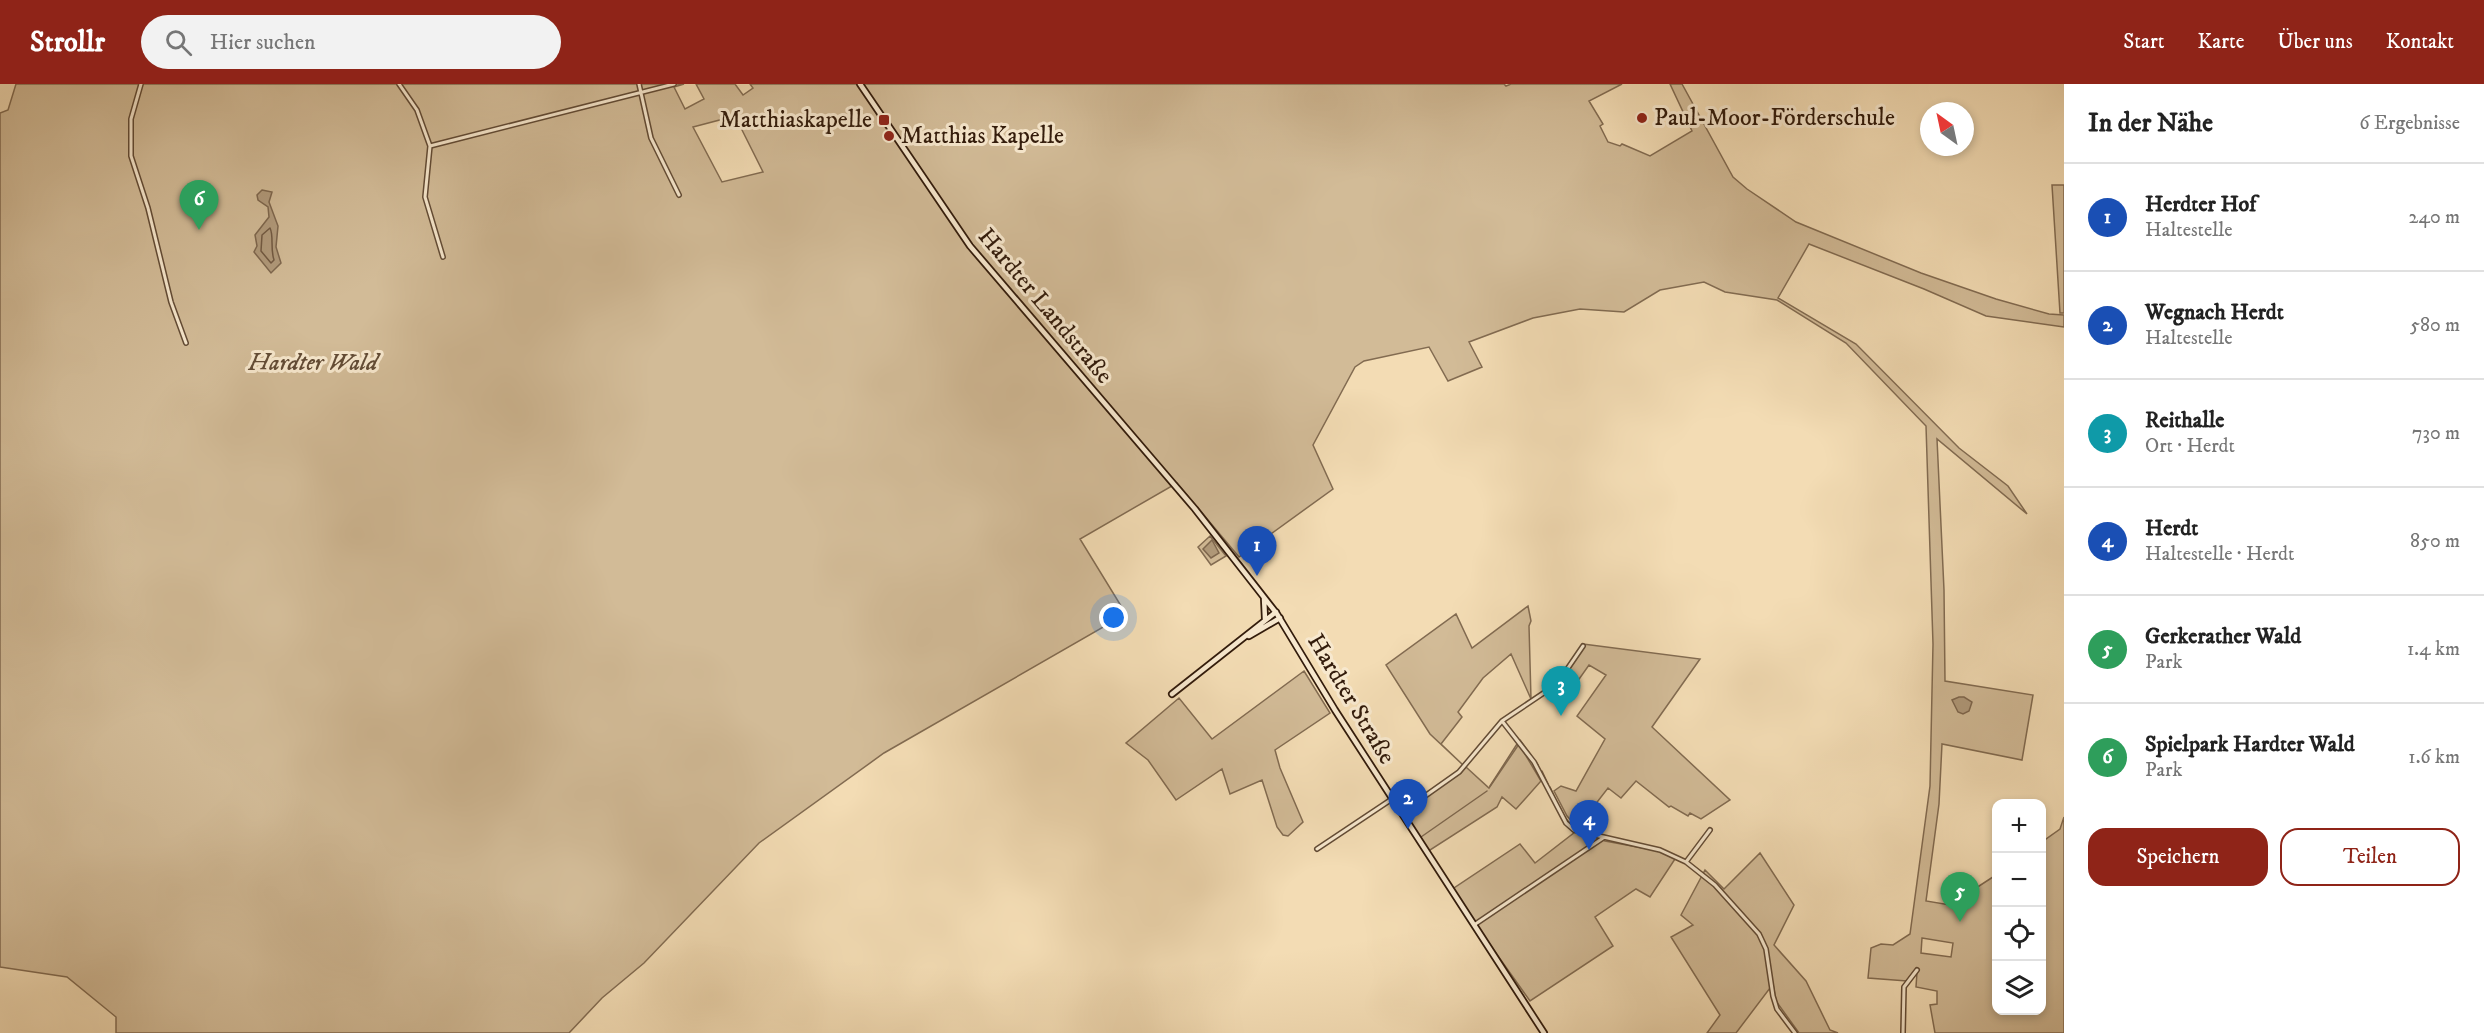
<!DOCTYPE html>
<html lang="de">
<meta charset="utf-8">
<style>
body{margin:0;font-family:"IM FELL DW Pica",serif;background:#f2f2f2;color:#222}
.controls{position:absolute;right:18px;bottom:18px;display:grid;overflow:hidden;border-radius:12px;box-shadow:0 3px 9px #0003}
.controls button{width:54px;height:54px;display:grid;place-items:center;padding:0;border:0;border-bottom:2px solid #e0e0e0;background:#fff;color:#222;font:30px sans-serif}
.compass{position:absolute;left:1920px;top:18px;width:54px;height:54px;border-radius:50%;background:#fff;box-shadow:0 3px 9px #0003;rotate:327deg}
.you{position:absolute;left:1114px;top:534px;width:21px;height:21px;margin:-15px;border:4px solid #fff;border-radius:50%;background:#1a73e8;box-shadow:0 0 0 9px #1a73e833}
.badge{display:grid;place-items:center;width:39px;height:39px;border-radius:50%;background:#8f2418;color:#fff;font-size:20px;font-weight:700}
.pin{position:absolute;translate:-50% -50px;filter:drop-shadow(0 2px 3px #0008)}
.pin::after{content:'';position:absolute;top:32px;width:21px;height:18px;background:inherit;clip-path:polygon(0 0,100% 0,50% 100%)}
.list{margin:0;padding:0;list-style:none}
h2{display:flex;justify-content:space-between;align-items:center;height:78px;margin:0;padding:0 24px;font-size:26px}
h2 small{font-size:20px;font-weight:400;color:#767676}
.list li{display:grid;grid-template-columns:39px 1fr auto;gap:18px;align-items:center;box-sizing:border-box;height:108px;padding:0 24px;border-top:2px solid #e0e0e0}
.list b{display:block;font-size:22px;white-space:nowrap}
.list p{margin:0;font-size:20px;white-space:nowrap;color:#767676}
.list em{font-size:20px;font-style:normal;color:#767676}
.actions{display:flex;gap:12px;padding:18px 24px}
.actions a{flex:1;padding:14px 0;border:2px solid #8f2418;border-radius:18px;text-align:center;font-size:21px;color:#8f2418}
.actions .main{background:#8f2418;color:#fff}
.icon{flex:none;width:33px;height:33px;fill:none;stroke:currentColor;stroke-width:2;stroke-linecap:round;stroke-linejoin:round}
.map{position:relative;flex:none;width:2064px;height:949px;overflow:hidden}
header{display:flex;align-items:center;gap:36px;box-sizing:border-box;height:84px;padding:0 30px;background:#8f2418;color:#fff}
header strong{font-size:28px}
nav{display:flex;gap:33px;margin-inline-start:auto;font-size:21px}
.search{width:420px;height:54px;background:#f2f2f2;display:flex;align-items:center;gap:15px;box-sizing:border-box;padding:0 21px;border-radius:33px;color:#767676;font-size:22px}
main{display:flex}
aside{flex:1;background:#fff}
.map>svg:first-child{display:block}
</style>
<header>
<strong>Strollr</strong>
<div class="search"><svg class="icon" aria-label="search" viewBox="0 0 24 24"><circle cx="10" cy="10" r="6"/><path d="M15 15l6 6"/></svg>Hier suchen</div>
<nav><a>Start</a><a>Karte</a><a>Über uns</a><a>Kontakt</a></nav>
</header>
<main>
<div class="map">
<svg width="2064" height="949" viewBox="0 0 2064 949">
<rect width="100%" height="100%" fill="#f3dcb4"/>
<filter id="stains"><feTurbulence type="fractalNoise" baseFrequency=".00333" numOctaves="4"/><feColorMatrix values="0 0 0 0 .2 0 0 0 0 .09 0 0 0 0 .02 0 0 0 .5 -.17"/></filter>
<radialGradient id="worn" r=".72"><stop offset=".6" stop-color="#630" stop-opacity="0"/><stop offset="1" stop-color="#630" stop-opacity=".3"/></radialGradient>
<path fill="#d2bb97" stroke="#826b51" stroke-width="1.5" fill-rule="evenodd" d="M16 0H684L674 3 685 25 704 15 696 0H735L743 11 753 4 750 0H1504L1506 2 1511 0H1622L1589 17 1603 40 1600 42 1608 58 1620 62 1622 60 1650 72 1692 47 1670 0H1682L1733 93 1747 105 1796 138 1921 189 1996 215 2049 230 2064 231V243L1986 232 1924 205 1809 160 1778 214 1856 260 1959 364 2008 402 2027 430 1937 355 1944 506 1945 597 2033 611 2022 676 1942 660 1939 720 1926 817 1950 821 1996 791V926H2042V758L2060 745 2064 733V949H1935L1930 921 1937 920V907L1916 903 1917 888 1907 897 1868 894 1871 864 1881 860 1893 861 1910 850 1930 702 1933 560 1926 342 1846 259 1777 216 1725 208 1704 198 1660 206 1624 228 1580 225 1533 234 1469 258 1482 283 1448 297 1429 263 1364 277 1355 283 1313 361 1333 405 1239 473 1177 399 1080 455 1126 530 884 669 759 759 644 879 602 914 569 949H116V933L67 893 0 883V29L8 26ZM735 32 763 88 722 98 693 43ZM1922 854 1953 859 1951 873 1921 869Z
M2052 101H2064V229H2060Z
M1210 452 1226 472 1211 481 1198 463Z
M1528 522 1531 537 1529 542 1531 615 1511 570 1483 594 1458 628 1462 633 1441 660 1463 681 1430 650 1386 581 1456 530 1472 564Z
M1583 560 1700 575 1652 643 1730 716 1701 735 1690 729 1688 732 1671 722 1669 723 1636 697 1621 714 1608 704 1577 744 1605 757 1659 767 1675 775 1650 813 1636 805 1595 833 1613 862 1530 917 1451 806 1520 760 1535 779 1575 748 1577 743 1567 732 1554 707 1561 702 1576 707 1605 655 1577 632 1606 591 1589 581 1565 615 1561 601 1556 599Z
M1304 587 1330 629 1275 666 1280 684 1303 738 1288 752 1283 751 1277 743 1262 696 1230 710 1222 685 1176 716 1148 676 1126 659 1179 614 1212 655Z
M1519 660 1541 697 1516 725 1502 713 1497 723 1427 768 1401 729 1461 689 1466 683 1489 704Z
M1760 769 1794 821 1774 861 1806 897 1830 946 1838 949H1799L1776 917 1773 900 1736 949H1707L1720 931 1671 853 1693 841 1681 831 1705 786 1724 805Z"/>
<path fill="#b19a7b" stroke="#7e674e" stroke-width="1.5" d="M262 106 272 108 269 118 278 142 276 163 281 179 271 189 254 168 257 162 255 151 269 133 268 123 258 116 257 111Z
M1212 456 1219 469 1211 474 1203 465Z
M1959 613H1964L1972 618 1969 627 1963 630 1958 628 1952 616Z"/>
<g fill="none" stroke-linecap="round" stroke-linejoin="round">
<path stroke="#725a43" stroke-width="1.5" d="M270 144C274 152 270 164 274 176L271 179 261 167 262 151Z"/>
<path stroke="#7e674e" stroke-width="1.5" d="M1520 656 1528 667
M1529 668 1533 675
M1536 678 1538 681
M1542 687 1548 700
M1490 702 1517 660
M1550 703 1557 719
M1565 734 1574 743
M1580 746 1584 747
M1421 753 1487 707
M1690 779 1704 790"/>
<defs>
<path id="street" d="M141 0 131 35V72L148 124 171 218 186 259
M399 0 417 26 430 62 425 113 443 173
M639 0 651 54 679 111
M430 62 674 0
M1502 637 1534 678 1566 739 1574 746 1586 749 1660 766 1686 778 1715 801 1759 850 1766 865 1773 912 1777 925 1795 949
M1401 729 1459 688 1502 637 1557 600 1583 562
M1317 765 1392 715
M1686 778 1710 746
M1474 841 1603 754
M1903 949 1904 903 1917 886"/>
<path id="secondary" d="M860 0 970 162 1195 425 1277 530 1335 626 1544 949
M1264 514 1265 535
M1249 552 1280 534
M1172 610 1276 528"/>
</defs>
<use href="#street" stroke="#624b35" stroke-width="6"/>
<use href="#secondary" stroke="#321b0b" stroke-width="8"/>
<use href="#street" stroke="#f7e8ce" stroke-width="3"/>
<use href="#secondary" stroke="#f7e8ce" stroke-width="4.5"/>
</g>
<g fill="#8f2418" stroke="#f7e8ce" stroke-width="2">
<circle cx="1642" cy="34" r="6"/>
<rect x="878" y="30" width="12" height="12" rx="3"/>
<circle cx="889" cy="52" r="6"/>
</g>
<g text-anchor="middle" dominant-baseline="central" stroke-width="6" stroke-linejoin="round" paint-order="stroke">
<g font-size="24" fill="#321b0b" stroke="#f7e8ce" text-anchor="start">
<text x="1654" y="34">Paul-Moor-Förderschule</text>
<text x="872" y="36" text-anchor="end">Matthiaskapelle</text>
<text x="901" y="52">Matthias Kapelle</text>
</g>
<g font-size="24" fill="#321b0b" stroke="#f7e8ce">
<text transform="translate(1045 222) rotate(50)">Hardter Landstraße</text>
<text transform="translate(1351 615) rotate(59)">Hardter Straße</text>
</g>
<g font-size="24" font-style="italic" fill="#624b35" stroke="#f7e8ce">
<text x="313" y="279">Hardter Wald</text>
</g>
</g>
<rect width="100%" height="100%" filter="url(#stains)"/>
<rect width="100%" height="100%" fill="url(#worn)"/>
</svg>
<div class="controls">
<button>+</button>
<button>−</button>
<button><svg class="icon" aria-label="locate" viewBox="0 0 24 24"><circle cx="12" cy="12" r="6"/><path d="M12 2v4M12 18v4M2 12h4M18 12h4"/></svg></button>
<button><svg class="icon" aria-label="layers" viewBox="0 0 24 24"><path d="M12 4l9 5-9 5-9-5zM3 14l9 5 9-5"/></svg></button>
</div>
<svg class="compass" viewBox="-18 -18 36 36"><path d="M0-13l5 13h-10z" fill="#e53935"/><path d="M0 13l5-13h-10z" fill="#767676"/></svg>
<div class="you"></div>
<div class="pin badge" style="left:1257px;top:492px;background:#1a4fb4">1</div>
<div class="pin badge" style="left:1408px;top:745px;background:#1a4fb4">2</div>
<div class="pin badge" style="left:1561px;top:632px;background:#0f9aa8">3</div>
<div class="pin badge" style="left:1589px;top:766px;background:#1a4fb4">4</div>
<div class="pin badge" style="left:1960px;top:838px;background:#2e9e5b">5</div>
<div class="pin badge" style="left:199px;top:146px;background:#2e9e5b">6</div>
</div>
<aside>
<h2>In der Nähe<small>6 Ergebnisse</small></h2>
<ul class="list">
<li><span class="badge" style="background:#1a4fb4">1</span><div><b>Herdter Hof</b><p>Haltestelle</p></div><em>240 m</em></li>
<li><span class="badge" style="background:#1a4fb4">2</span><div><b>Wegnach Herdt</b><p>Haltestelle</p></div><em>580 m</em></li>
<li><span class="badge" style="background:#0f9aa8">3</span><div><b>Reithalle</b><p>Ort · Herdt</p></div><em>730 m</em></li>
<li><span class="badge" style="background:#1a4fb4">4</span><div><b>Herdt</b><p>Haltestelle · Herdt</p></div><em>850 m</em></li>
<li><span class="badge" style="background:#2e9e5b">5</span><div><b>Gerkerather Wald</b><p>Park</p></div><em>1.4 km</em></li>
<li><span class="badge" style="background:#2e9e5b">6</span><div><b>Spielpark Hardter Wald</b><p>Park</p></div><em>1.6 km</em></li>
</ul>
<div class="actions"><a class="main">Speichern</a><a>Teilen</a></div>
</aside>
</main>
